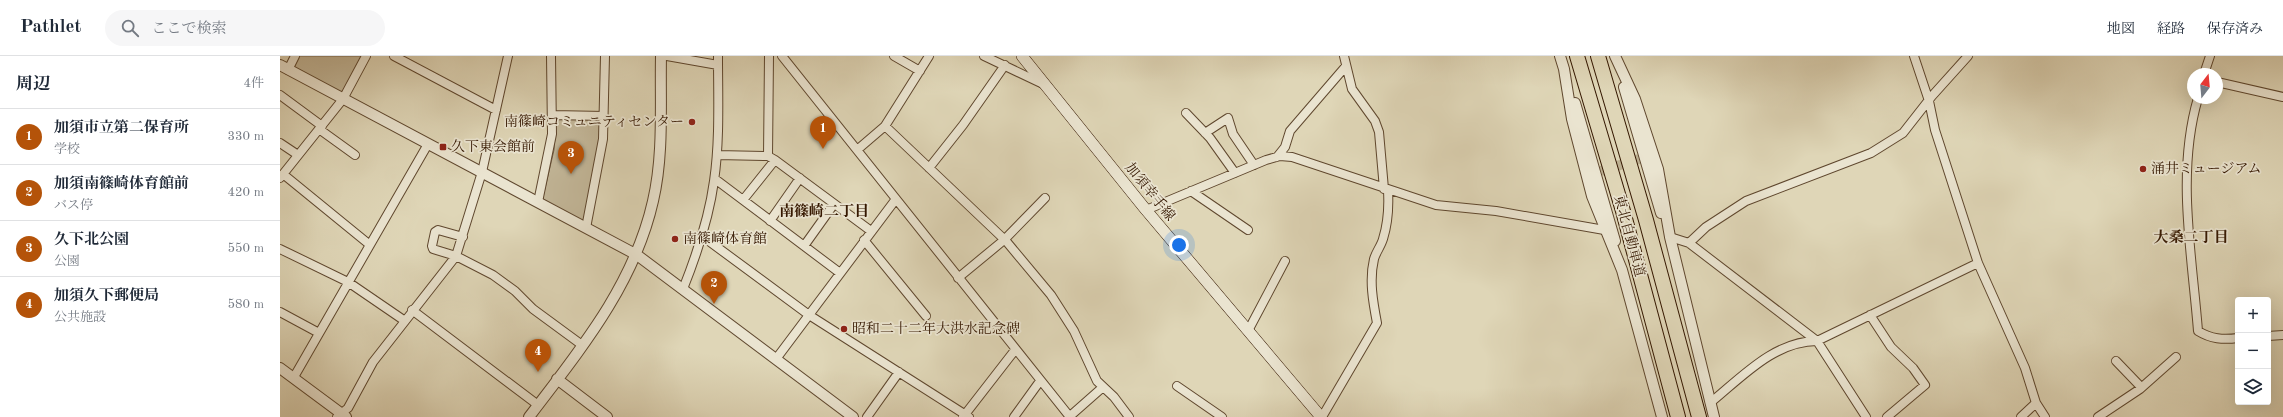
<!DOCTYPE html>
<html lang="ja">
<meta charset="utf-8">
<style>
body{margin:0;font-family:"Old Standard TT","Noto Serif JP",serif;background:#f6f6f7;color:#1f2937}
.controls{position:absolute;right:12px;bottom:12px;display:grid;overflow:hidden;border-radius:4px;box-shadow:0 4px 16px #0002}
.controls button{width:36px;height:36px;display:grid;place-items:center;padding:0;border:0;border-bottom:1px solid #e0e1e3;background:#fff;color:#1f2937;font:20px sans-serif}
.compass{position:absolute;left:1907px;top:12px;width:36px;height:36px;border-radius:50%;background:#fff;box-shadow:0 4px 16px #0002;rotate:16deg}
.you{position:absolute;left:899px;top:189px;width:14px;height:14px;margin:-10px;border:3px solid #fff;border-radius:50%;background:#1a73e8;box-shadow:0 0 0 6px #1a73e833}
.badge{display:grid;place-items:center;width:26px;height:26px;border-radius:50%;background:#b45309;color:#fff;font-size:13px;font-weight:700}
.pin{position:absolute;translate:-50% -33px;filter:drop-shadow(0 1px 2px #0008)}
.pin::after{content:'';position:absolute;top:21px;width:14px;height:12px;background:inherit;clip-path:polygon(0 0,100% 0,50% 100%)}
.list{margin:0;padding:0;list-style:none}
h2{display:flex;justify-content:space-between;align-items:center;height:52px;margin:0;padding:0 16px;font-size:17px}
h2 small{font-size:13px;font-weight:400;color:#747a83}
.list li{display:grid;grid-template-columns:26px 1fr auto;gap:12px;align-items:center;box-sizing:border-box;height:56px;padding:0 16px;border-top:1px solid #e0e1e3}
.list b{display:block;font-size:15px;white-space:nowrap}
.list p{margin:0;font-size:13px;white-space:nowrap;color:#747a83}
.list em{font-size:13px;font-style:normal;color:#747a83}
.icon{flex:none;width:22px;height:22px;fill:none;stroke:currentColor;stroke-width:2;stroke-linecap:round;stroke-linejoin:round}
.map{position:relative;flex:none;width:2003px;height:361px;overflow:hidden}
header{display:flex;align-items:center;gap:24px;box-sizing:border-box;height:56px;padding:0 20px;background:#fff;border-bottom:1px solid #e0e1e3}
header strong{font-size:19px}
nav{display:flex;gap:22px;margin-inline-start:auto;font-size:14px}
.search{width:280px;height:36px;background:#f6f6f7;display:flex;align-items:center;gap:10px;box-sizing:border-box;padding:0 14px;border-radius:22px;color:#747a83;font-size:15px}
main{display:flex}
aside{flex:1;background:#fff}
.map>svg:first-child{display:block}
</style>
<header>
<strong>Pathlet</strong>
<div class="search"><svg class="icon" aria-label="search" viewBox="0 0 24 24"><circle cx="10" cy="10" r="6"/><path d="M15 15l6 6"/></svg>ここで検索</div>
<nav><a>地図</a><a>経路</a><a>保存済み</a></nav>
</header>
<main>
<aside>
<h2>周辺<small>4件</small></h2>
<ul class="list">
<li><span class="badge">1</span><div><b>加須市立第二保育所</b><p>学校</p></div><em>330 m</em></li>
<li><span class="badge">2</span><div><b>加須南篠崎体育館前</b><p>バス停</p></div><em>420 m</em></li>
<li><span class="badge">3</span><div><b>久下北公園</b><p>公園</p></div><em>550 m</em></li>
<li><span class="badge">4</span><div><b>加須久下郵便局</b><p>公共施設</p></div><em>580 m</em></li>
</ul>
</aside>
<div class="map">
<svg width="2003" height="361" viewBox="0 0 2003 361">
<rect width="100%" height="100%" fill="#dfd6b7"/>
<filter id="stains"><feTurbulence type="fractalNoise" baseFrequency=".005" numOctaves="4"/><feColorMatrix values="0 0 0 0 .2 0 0 0 0 .09 0 0 0 0 .02 0 0 0 .5 -.17"/></filter>
<radialGradient id="worn" r=".72"><stop offset=".6" stop-color="#630" stop-opacity="0"/><stop offset="1" stop-color="#630" stop-opacity=".3"/></radialGradient>
<path fill="#c2b698" stroke="#7b664c" d="M18 0H82L63 35 59 36 15 13 13 9Z
M279 62 320 64 321 79 305 163 301 164 264 145 263 141 274 94 276 65Z"/>
<g fill="none" stroke-linecap="round" stroke-linejoin="round">
<path stroke="#bdb092" stroke-width="10" stroke-dasharray="10 5" stroke-linecap="butt" d="M1321 115 1359 103"/>
<defs>
<path id="minor" d="M114 0 216 54
M387 0 438 9
M502 0 790 361
M614 0 640 15
M704 0 763 28
M1064 0 1072 33 1095 65 1099 76 1104 133
M1634 0 1649 45 1655 74 1698 207 1745 312 1756 347 1765 361
M8 14 15 0
M1924 18 1930 0
M1937 26 2003 41
M0 39 42 70
M1918 42C1896 117 1912 198 1918 275 1931 283 1943 284 1958 282
M906 57 930 82 955 117
M273 59 324 60
M605 70 726 185 771 239 794 275 817 325 834 341 849 361
M39 73 75 99
M925 77 948 62 953 78 974 109
M0 87 18 99
M577 94 605 70 649 0
M437 99 488 100 495 104 591 175
M488 100 489 0
M997 101 1005 91 1010 75 1066 10
M649 112 683 69 725 9
M3 118 90 189
M0 122 63 43 86 0
M435 123 560 217
M911 135 968 174
M463 144 495 104
M258 146 272 78 271 0
M866 154 986 104 1000 100 1012 101 1156 149 1216 155 1330 175
M490 165 520 122
M306 172 323 83 325 0
M422 180 529 259 689 361
M183 181 158 174 155 176 152 190 153 193 176 200 213 219 235 235 253 253 302 289
M1390 181 1409 187 1537 285 1586 361
M584 184 646 260
M1409 187 1426 171 1466 145 1591 97 1623 77 1652 40 1688 0
M524 190 554 148
M0 193 68 226 125 265
M678 222 724 184 765 142
M403 233C417 198 429 162 434 125 440 84 438 41 438 0
M132 254 258 349
M0 256 39 277
M1590 259 1611 291 1633 312 1645 329 1607 361
M968 275 1005 205
M1988 280 2003 279
M496 303 616 143
M1836 305 1861 331
M14 321 148 88
M897 330 942 361
M1430 347C1461 322 1494 285 1537 285L1698 207
M57 361 68 352 93 306 176 200 202 116 228 0
M587 361 619 316
M683 361 735 294
M734 361 760 325
M789 361 823 331
M1042 361 1097 267C1093 246 1089 224 1094 203 1096 196 1101 190 1103 183 1108 167 1109 152 1108 135
M1741 361 1756 347
M1818 361 1860 333 1896 301"/>
<path id="tertiary" d="M1280 0 1284 13 1292 63 1312 140 1342 214 1382 361
M1335 0 1355 43 1378 113 1390 181 1434 361
M0 9 357 199 573 361
M1344 31 1381 157
M1295 47 1335 185
M0 312 66 361
M277 323 327 361
M249 361C300 294 354 229 373 145 384 98 380 48 381 0"/>
<path id="secondary" d="M742 0 866 154 1041 361"/>
<path id="motorway" d="M1297 0 1343 155 1398 361
M1318 0 1366 164 1419 361"/>
</defs>
<use href="#minor" stroke="#5f472e" stroke-width="10"/>
<use href="#tertiary" stroke="#5f472e" stroke-width="12"/>
<use href="#secondary" stroke="#341700" stroke-width="12"/>
<use href="#motorway" stroke="#341700" stroke-width="16"/>
<use href="#minor" stroke="#eae4d0" stroke-width="8"/>
<use href="#tertiary" stroke="#eae4d0" stroke-width="10"/>
<use href="#secondary" stroke="#eae4d0" stroke-width="11"/>
<use href="#motorway" stroke="#dfd6b7" stroke-width="14"/>
</g>
<g fill="#8f2418" stroke="#eae4d0" stroke-width="1.5">
<circle cx="412" cy="66" r="4"/>
<rect x="159" y="87" width="8" height="8" rx="2"/>
<circle cx="1863" cy="113" r="4"/>
<circle cx="395" cy="183" r="4"/>
<circle cx="564" cy="273" r="4"/>
</g>
<g text-anchor="middle" dominant-baseline="central" stroke-width="3.5" stroke-linejoin="round" paint-order="stroke">
<g font-size="14" fill="#341700" stroke="#eae4d0" text-anchor="start">
<text x="404" y="66" text-anchor="end">南篠崎コミュニティセンター</text>
<text x="171" y="91">久下東会館前</text>
<text x="1871" y="113">涌井ミュージアム</text>
<text x="403" y="183">南篠崎体育館</text>
<text x="572" y="273">昭和二十二年大洪水記念碑</text>
</g>
<g font-size="14" fill="#341700" stroke="#eae4d0">
<text transform="translate(870 136) rotate(51)">加須幸手線</text>
<text transform="translate(1349 180) rotate(75)">東北自動車道</text>
</g>
<g font-size="15" font-weight="bold" fill="#341700" stroke="#eae4d0">
<text x="544" y="156">南篠崎二丁目</text>
<text x="1911" y="182">大桑二丁目</text>
</g>
</g>
<rect width="100%" height="100%" filter="url(#stains)"/>
<rect width="100%" height="100%" fill="url(#worn)"/>
</svg>
<div class="controls">
<button>+</button>
<button>−</button>
<button><svg class="icon" aria-label="layers" viewBox="0 0 24 24"><path d="M12 4l9 5-9 5-9-5zM3 14l9 5 9-5"/></svg></button>
</div>
<svg class="compass" viewBox="-18 -18 36 36"><path d="M0-13l5 13h-10z" fill="#e53935"/><path d="M0 13l5-13h-10z" fill="#747a83"/></svg>
<div class="you"></div>
<div class="pin badge" style="left:543px;top:93px">1</div>
<div class="pin badge" style="left:434px;top:248px">2</div>
<div class="pin badge" style="left:291px;top:118px">3</div>
<div class="pin badge" style="left:258px;top:316px">4</div>
</div>
</main>
